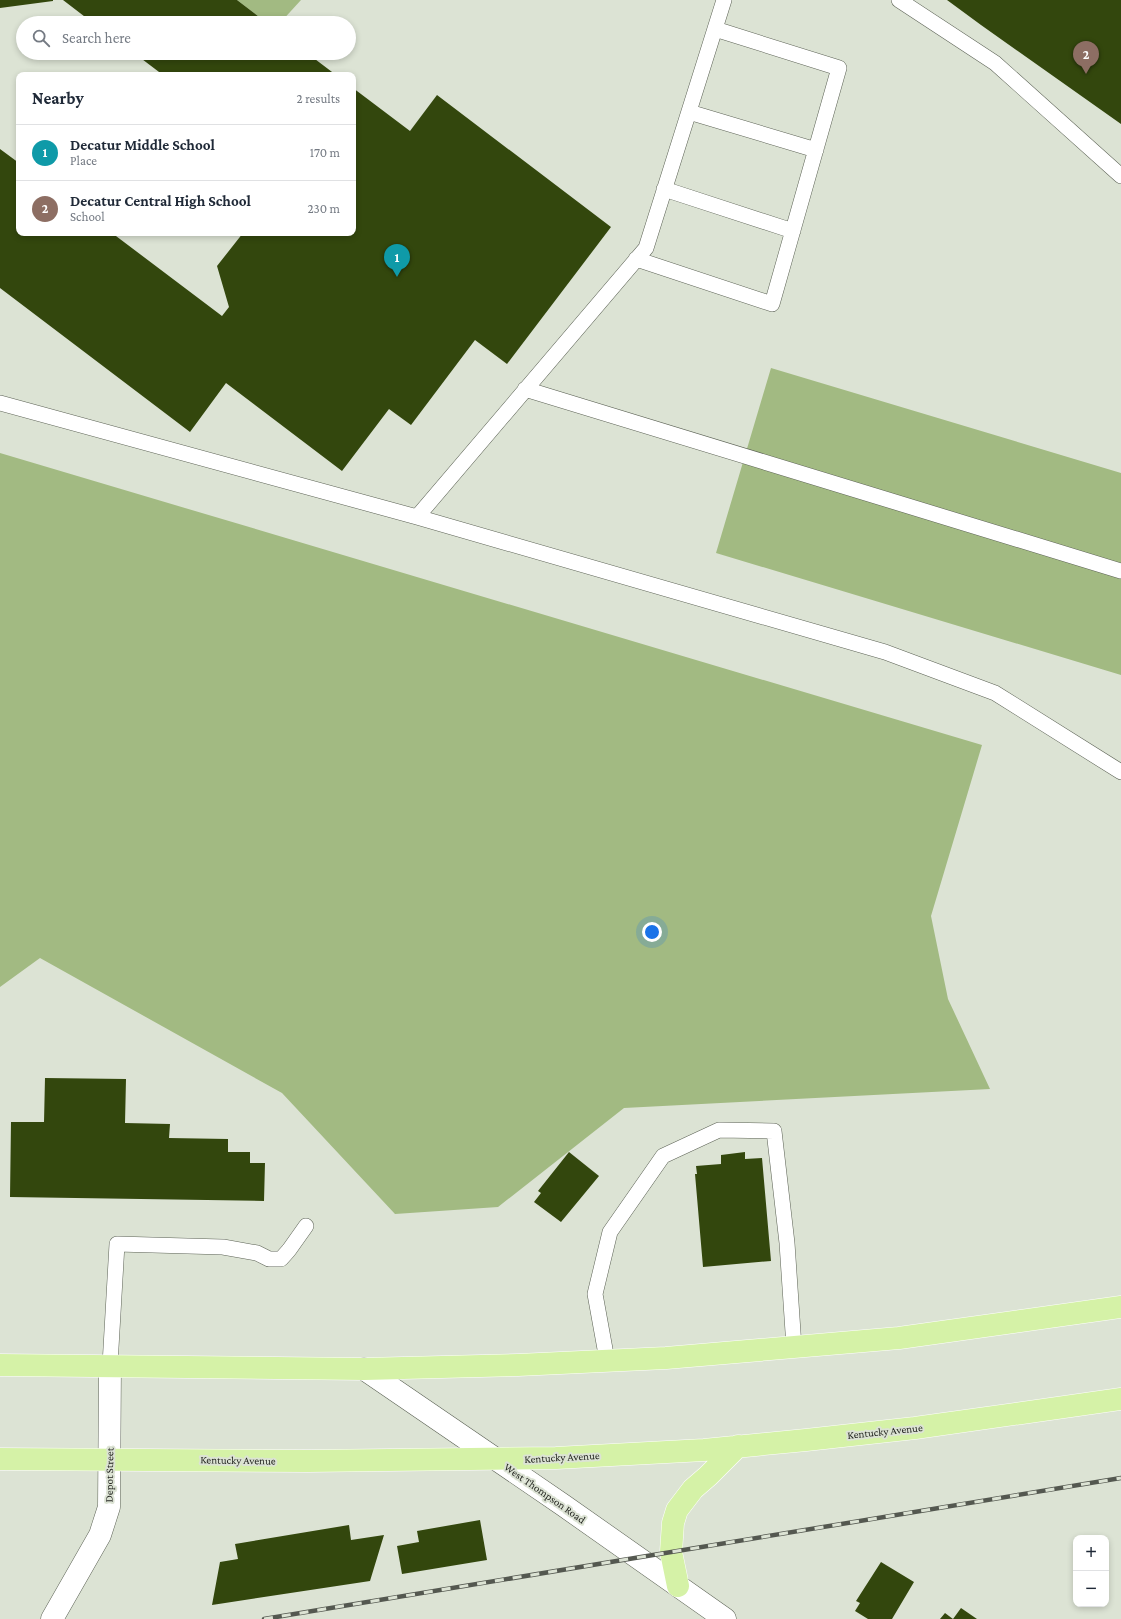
<!DOCTYPE html>
<meta charset="utf-8">
<style>
body{margin:0;font-family:"Crimson Pro",serif;background:#f6f6f7;color:#1f2937}
.controls{position:absolute;right:12px;bottom:12px;display:grid;overflow:hidden;border-radius:8px;box-shadow:0 2px 6px #0003}
.controls button{width:36px;height:36px;display:grid;place-items:center;padding:0;border:0;border-bottom:1px solid #e0e1e3;background:#fff;color:#1f2937;font:20px sans-serif}
.you{position:absolute;left:652px;top:932px;width:14px;height:14px;margin:-10px;border:3px solid #fff;border-radius:50%;background:#1a73e8;box-shadow:0 0 0 6px #1a73e833}
.badge{display:grid;place-items:center;width:26px;height:26px;border-radius:50%;background:#111827;color:#fff;font-size:13px;font-weight:700}
.pin{position:absolute;translate:-50% -33px;filter:drop-shadow(0 1px 2px #0008)}
.pin::after{content:'';position:absolute;top:21px;width:14px;height:12px;background:inherit;clip-path:polygon(0 0,100% 0,50% 100%)}
.list{margin:0;padding:0;list-style:none}
h2{display:flex;justify-content:space-between;align-items:center;height:52px;margin:0;padding:0 16px;font-size:17px}
h2 small{font-size:13px;font-weight:400;color:#747a83}
.list li{display:grid;grid-template-columns:26px 1fr auto;gap:12px;align-items:center;box-sizing:border-box;height:56px;padding:0 16px;border-top:1px solid #e0e1e3}
.list b{display:block;font-size:15px;white-space:nowrap}
.list p{margin:0;font-size:13px;white-space:nowrap;color:#747a83}
.list em{font-size:13px;font-style:normal;color:#747a83}
.icon{flex:none;width:22px;height:22px;fill:none;stroke:currentColor;stroke-width:2;stroke-linecap:round;stroke-linejoin:round}
.map{position:relative;flex:none;width:1121px;height:1619px;overflow:hidden}
.search{position:absolute;background:#fff;box-shadow:0 2px 6px #0003;left:16px;top:16px;width:340px;height:44px;display:flex;align-items:center;gap:10px;box-sizing:border-box;padding:0 14px;border-radius:22px;color:#747a83;font-size:15px}
.panel{position:absolute;background:#fff;box-shadow:0 2px 6px #0003;left:16px;top:72px;width:340px;height:164px;border-radius:8px}
.map>svg:first-child{display:block}
</style>
<div class="map">
<svg width="1121" height="1619" viewBox="0 0 1121 1619">
<rect width="100%" height="100%" fill="#dce3d4"/>
<path fill="#a2ba82" d="M237 0H301L280 23H267Z
M771 368 1121 473V675L716 553Z
M0 453 982 745 931 916 948 999 990 1089 624 1108 498 1207 395 1214 282 1093 40 958 0 987Z"/>
<path fill="#33470d" d="M0 0H53V1L0 8Z
M63 0H237L267 23H93Z
M947 0H1121V124L981 25Z
M134 53H307L336 75H163Z
M353 88 410 131 437 95 611 227 507 364 475 340 411 425 389 409 342 471 226 383 190 432 0 288V149L19 163V233H112L222 316 229 307 217 266 243 233H353Z
M45 1078 126 1079 125 1123 170 1124 169 1138 228 1139V1152H250V1163H265L264 1201 10 1197 11 1122H44Z
M569 1152 599 1176 561 1222 534 1202 541 1193 538 1191Z
M745 1152V1159L762 1158 771 1261 703 1267 695 1174H697L696 1166 721 1164V1155Z
M480 1520 487 1560 402 1574 397 1546 419 1542 417 1531Z
M349 1525 351 1540 384 1535 370 1581 212 1605 220 1562 238 1559 235 1544Z
M881 1562 914 1582 892 1619H868L855 1611 860 1603 856 1601Z
M961 1608 977 1619H940L945 1613 953 1619Z"/>
<g fill="none" stroke-linecap="round" stroke-linejoin="round">
<defs>
<path id="service" d="M899 0 995 63 1121 176
M689 112 816 150
M664 189 793 231
M636 259 772 304 839 68 715 29
M525 389 1121 571
M0 403 417 517 885 652 995 693 1121 772
M417 517 646 248 724 0
M607 1360 595 1294 610 1232 663 1156 719 1130 774 1131 787 1243 794 1347
M110 1365 117 1244 223 1247 257 1253 269 1259H281L289 1250 306 1226"/>
<path id="minor" d="M364 1369 563 1505 725 1619
M52 1619 100 1535 109 1507 110 1365"/>
<path id="primary" d="M0 1365 364 1369 518 1365 666 1358 899 1338 1121 1307
M0 1459 308 1461 556 1458 704 1450 806 1440 915 1428 1121 1399
M678 1586 671 1552 673 1523 677 1510 693 1489 708 1476 738 1446"/>
</defs>
<use href="#service" stroke="#5d6356" stroke-width="16"/>
<use href="#minor" stroke="#5d6356" stroke-width="23"/>
<use href="#primary" stroke="#fff" stroke-width="23"/>
<use href="#service" stroke="#fff" stroke-width="15"/>
<use href="#minor" stroke="#fff" stroke-width="22"/>
<use href="#primary" stroke="#d5f2a7" stroke-width="22"/>
<defs>
<path id="rail" d="M264 1619 1121 1478"/>
</defs>
<use href="#rail" stroke="#545850" stroke-width="4.5"/>
<use href="#rail" stroke="#dce3d4" stroke-width="3" stroke-dasharray="9" stroke-linecap="butt"/>
</g>
<g text-anchor="middle" dominant-baseline="central" stroke-width="4" stroke-linejoin="round" paint-order="stroke">
<g font-size="11" fill="#262823" stroke="#dce3d4">
<text transform="translate(885 1431) rotate(-6)">Kentucky Avenue</text>
<text transform="translate(562 1457) rotate(-3)">Kentucky Avenue</text>
<text transform="translate(238 1460) rotate(1)">Kentucky Avenue</text>
<text transform="translate(109 1475) rotate(-89)">Depot Street</text>
<text transform="translate(545 1493) rotate(35)">West Thompson Road</text>
</g>
</g>
</svg>
<div class="controls">
<button>+</button>
<button>−</button>
</div>
<div class="you"></div>
<div class="pin badge" style="left:397px;top:277px;background:#0f9aa8">1</div>
<div class="pin badge" style="left:1086px;top:74px;background:#8d6e63">2</div>
<div class="search"><svg class="icon" aria-label="search" viewBox="0 0 24 24"><circle cx="10" cy="10" r="6"/><path d="M15 15l6 6"/></svg>Search here</div>
<section class="panel">
<h2>Nearby<small>2 results</small></h2>
<ul class="list">
<li><span class="badge" style="background:#0f9aa8">1</span><div><b>Decatur Middle School</b><p>Place</p></div><em>170 m</em></li>
<li><span class="badge" style="background:#8d6e63">2</span><div><b>Decatur Central High School</b><p>School</p></div><em>230 m</em></li>
</ul>
</section>
</div>
